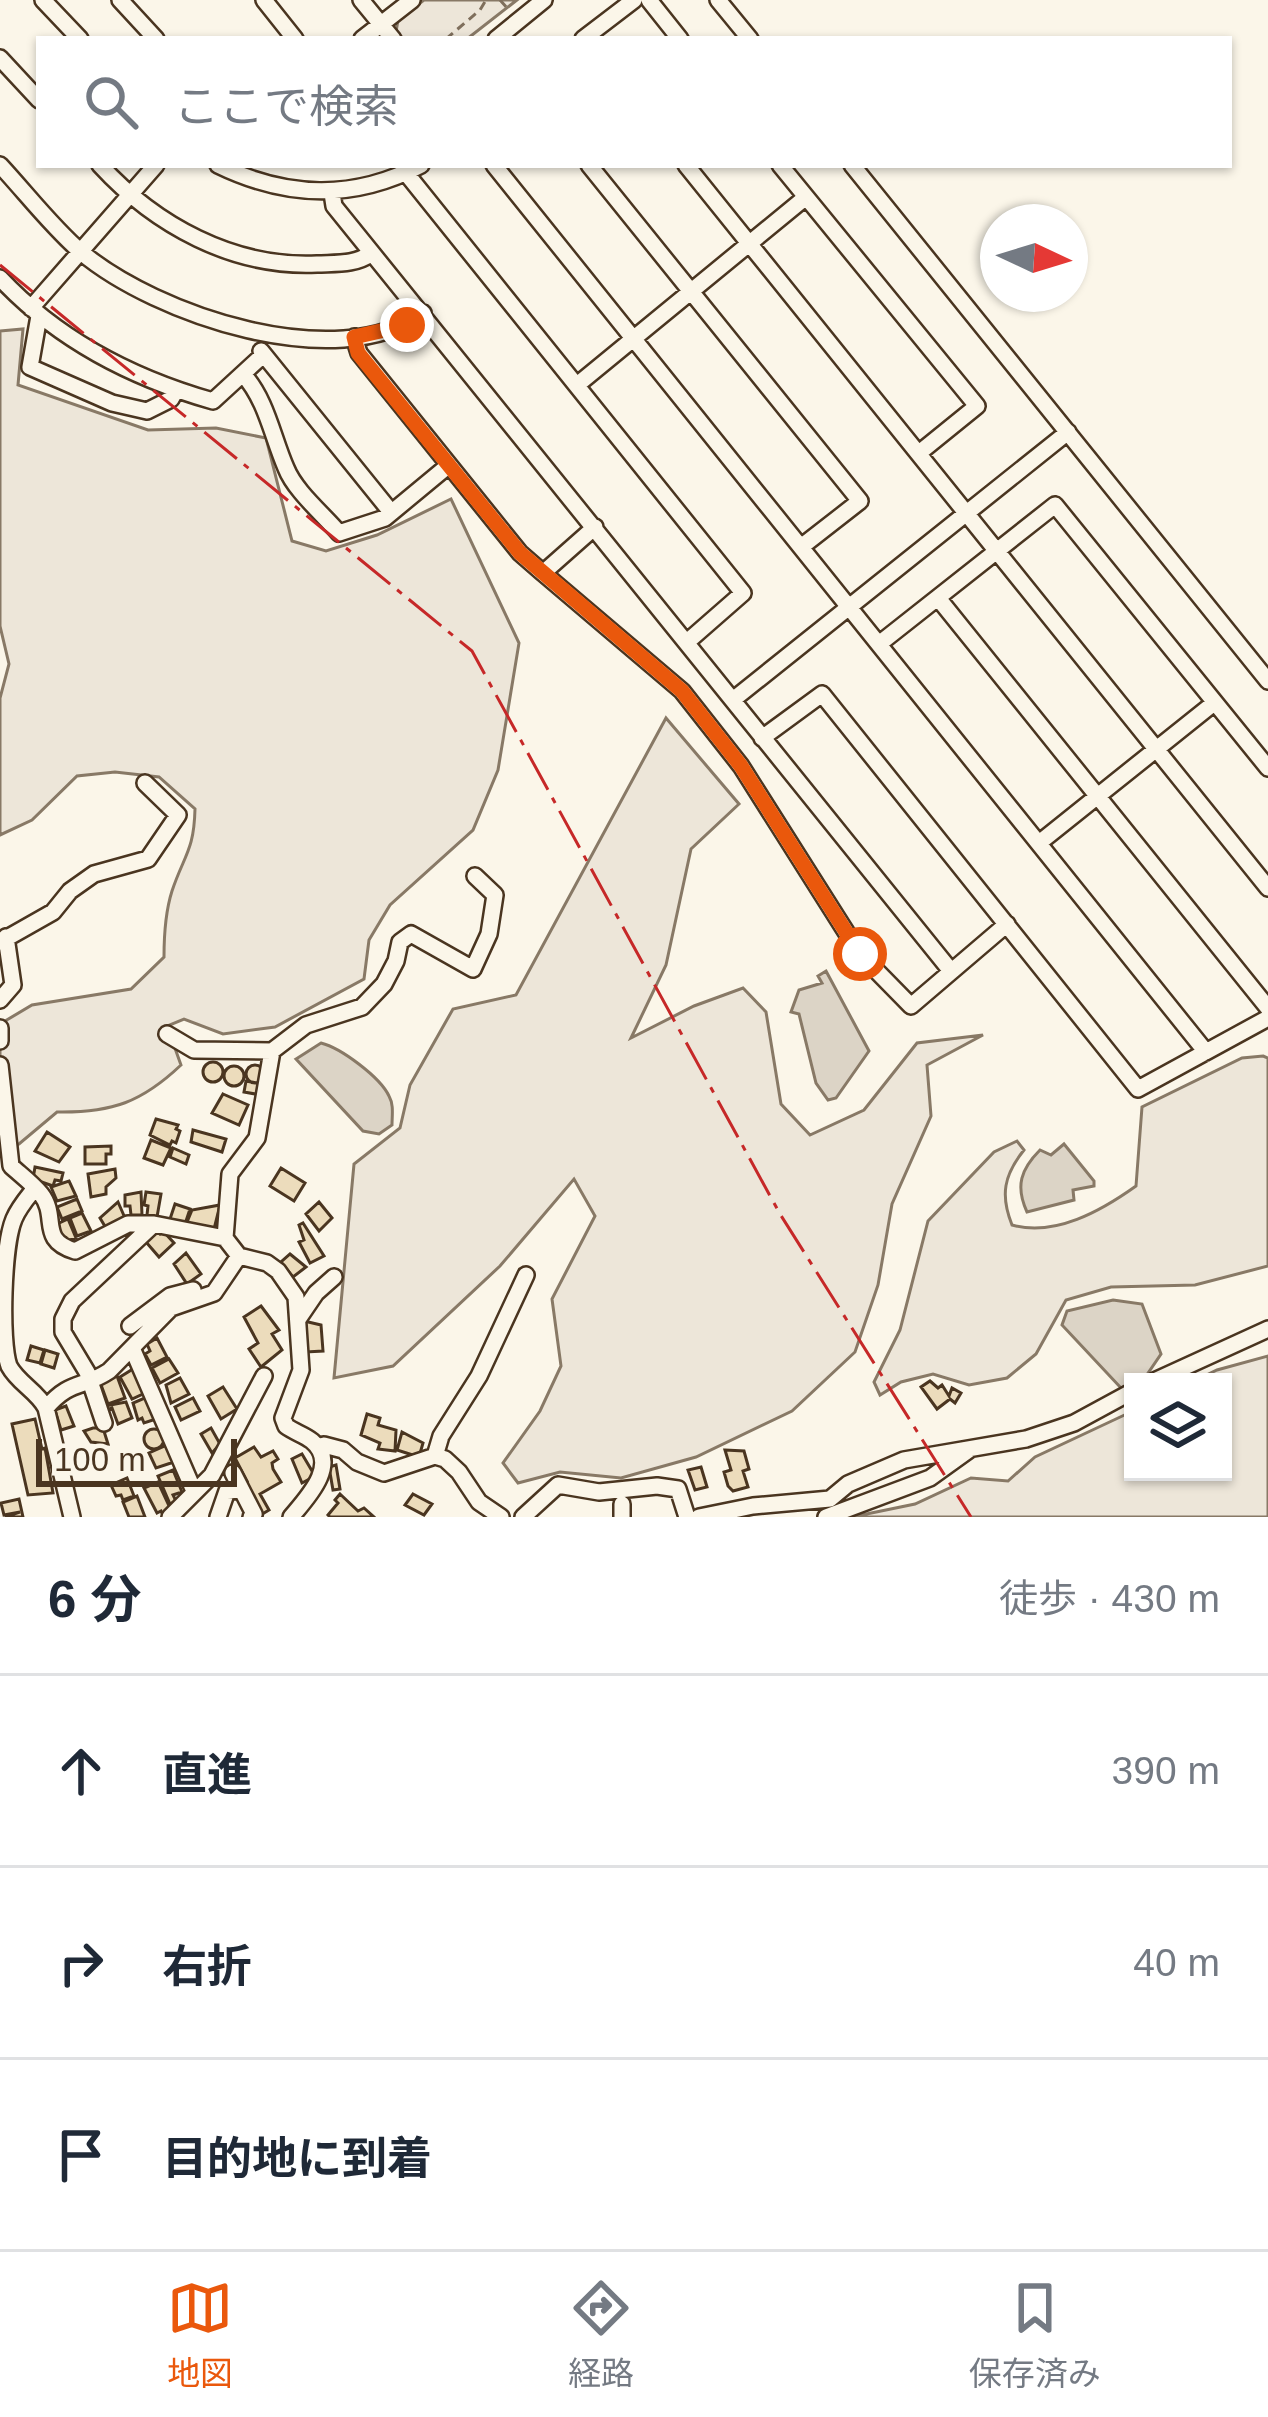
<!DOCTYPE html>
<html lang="ja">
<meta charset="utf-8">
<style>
body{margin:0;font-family:Arial,"Noto Sans JP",sans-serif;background:#f2f2f3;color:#1f2937}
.controls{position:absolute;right:36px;bottom:36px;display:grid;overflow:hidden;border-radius:0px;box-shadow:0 3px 9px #0004}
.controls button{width:108px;height:108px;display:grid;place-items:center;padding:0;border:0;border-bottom:3px solid #e0e1e3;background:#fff;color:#1f2937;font:60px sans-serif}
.compass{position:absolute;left:980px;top:204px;width:108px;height:108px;border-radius:50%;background:#fff;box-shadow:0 3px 9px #0004;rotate:94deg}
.scale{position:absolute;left:36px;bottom:30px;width:201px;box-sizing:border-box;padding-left:12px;border:6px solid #4a3520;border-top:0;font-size:33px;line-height:42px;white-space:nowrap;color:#4a3520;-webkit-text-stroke:9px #fbf6e9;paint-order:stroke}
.stop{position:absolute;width:36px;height:36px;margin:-27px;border:9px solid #ea580c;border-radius:50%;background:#fff}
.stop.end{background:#ea580c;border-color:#fff;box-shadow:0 3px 12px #0008}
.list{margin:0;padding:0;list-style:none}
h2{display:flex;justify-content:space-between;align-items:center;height:156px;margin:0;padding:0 48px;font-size:51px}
h2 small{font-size:39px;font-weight:400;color:#747a83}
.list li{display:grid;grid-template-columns:78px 1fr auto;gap:36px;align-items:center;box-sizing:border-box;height:192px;padding:0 48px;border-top:3px solid #e0e1e3}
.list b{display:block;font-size:45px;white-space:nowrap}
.list em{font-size:39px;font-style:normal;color:#747a83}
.icon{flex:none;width:66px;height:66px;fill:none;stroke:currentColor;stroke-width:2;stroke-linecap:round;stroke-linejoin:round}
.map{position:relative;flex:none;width:1268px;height:1517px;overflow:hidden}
.search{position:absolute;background:#fff;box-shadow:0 3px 9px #0004;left:36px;right:36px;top:36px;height:132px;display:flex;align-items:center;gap:30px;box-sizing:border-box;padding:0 42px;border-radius:0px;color:#747a83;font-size:45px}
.sheet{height:732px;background:#fff}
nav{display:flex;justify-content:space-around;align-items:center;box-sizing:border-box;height:168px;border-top:3px solid #e0e1e3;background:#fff;font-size:33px;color:#747a83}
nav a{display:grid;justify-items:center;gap:6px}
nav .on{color:#ea580c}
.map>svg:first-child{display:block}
</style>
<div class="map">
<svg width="1268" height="1517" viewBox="0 0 1268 1517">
<rect width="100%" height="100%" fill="#fbf6e9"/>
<path fill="#ede6d9" stroke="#887966" stroke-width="3" d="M424 0H517L467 39H402L396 32 398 20Z
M23 329 18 385 148 430 216 428 266 438 292 541 326 551 377 535 451 499 519 643 498 770 473 830 390 905 369 940 364 979 275 1027 223 1034 184 1019 167 1026 181 1065C142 1102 112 1113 57 1112L19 1144 0 1154V1024L32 1005 131 989 164 957C164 934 165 913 172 891 184 855 194 851 195 809L159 777 115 772 77 776 32 820 0 835V698L9 664 0 626V331Z
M666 718 739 804 691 849 666 965 631 1038 694 1006 743 988 766 1012 781 1104 810 1135 864 1110 917 1043 983 1035 927 1065 931 1116 892 1204 878 1285 855 1352 792 1411 696 1457 621 1478 560 1472 518 1483 503 1463 540 1411 561 1366 552 1299 595 1216 574 1179 500 1266 393 1366 334 1378 354 1164 400 1128 410 1085 453 1009 516 995Z
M1263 1056 1268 1058V1266L1195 1285 1111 1287 1066 1300 1036 1354 1007 1378 969 1385 933 1374 901 1382 880 1395 874 1382 900 1330 928 1221 994 1152 1017 1141 1024 1150C1004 1175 1000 1195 1012 1225 1055 1237 1101 1211 1136 1186L1142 1107 1242 1058Z
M1268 1356V1517H852L915 1504 971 1478 1008 1481 1035 1457 1133 1411V1472H1223V1382H1192L1217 1370Z"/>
<path fill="#dcd4c6" stroke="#887966" stroke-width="3" d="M826 971 869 1051 836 1098 828 1100 816 1083 799 1014 791 1012 799 990 822 983 818 976Z
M321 1043C341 1048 380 1077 389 1096 394 1105 392 1115 392 1125L379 1134 363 1131 296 1059Z
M1064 1144 1094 1181V1186L1073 1190 1074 1200 1027 1212C1015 1186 1021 1169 1040 1150L1051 1155Z
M1113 1300 1142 1304 1161 1354 1146 1376 1121 1388 1062 1325 1067 1311Z"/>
<path fill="#ecdcbc" stroke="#4a3520" stroke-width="3" d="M203 1072a10 10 0 1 1 20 0a10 10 0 1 1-20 0Z
M246 1074a9 9 0 1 1 18 0a9 9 0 1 1-18 0Z
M224 1076a10 10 0 1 1 20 0a10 10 0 1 1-20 0Z
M246 1081 262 1084 261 1095 244 1092Z
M223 1094 248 1105 239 1125 212 1113Z
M156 1119 178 1125 176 1129 180 1131 176 1143 172 1141 170 1145 150 1135Z
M193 1130 226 1139 222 1152 191 1142Z
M47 1132 70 1147 59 1162 35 1151Z
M151 1140 171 1148 163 1165 144 1158Z
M111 1146V1154H106V1164H85V1147Z
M173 1148 189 1155 186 1164 170 1157Z
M35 1167 63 1173 61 1181 55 1180 53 1186 33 1179Z
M281 1168 305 1183 294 1201 270 1186Z
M115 1169 116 1178 106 1187V1194L91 1197 88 1174Z
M69 1181 76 1196 57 1201 51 1187Z
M141 1192 142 1215H131L130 1206H125V1195Z
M146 1192 161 1194 157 1217 147 1215 148 1206 144 1205Z
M77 1199 82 1211 62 1219 57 1207Z
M118 1202 125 1218 106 1228 100 1218Z
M319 1202 332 1218 319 1231 306 1214Z
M175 1204 190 1209 185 1224 170 1219Z
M220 1205 214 1229 185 1227 192 1210Z
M82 1213 91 1231 77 1236 70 1218Z
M68 1219 76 1238 67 1241 66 1238 61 1240 55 1225Z
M303 1223 324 1256 310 1263 299 1242 304 1240 299 1225Z
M156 1230 160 1234 163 1231 174 1243 159 1257 146 1242Z
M186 1253 201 1274 187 1284 174 1264Z
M290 1254 306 1267 293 1277 281 1262Z
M261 1306 279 1330 272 1334 282 1350 261 1367 249 1349 258 1343 244 1317Z
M304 1321 321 1325 323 1351 306 1352Z
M157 1338 167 1357 151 1365 145 1354 150 1351 147 1344Z
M31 1346 44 1350 40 1363 27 1360Z
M45 1350 58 1354 54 1368 41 1364Z
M169 1359 178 1373 160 1383 152 1368Z
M133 1369 145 1393 132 1399 120 1377Z
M117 1376 125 1398 108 1404 100 1382Z
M180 1378 189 1394 171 1403 166 1385Z
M930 1381 938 1388 942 1385 949 1396 952 1388 961 1393 955 1403 950 1399 937 1409 921 1387Z
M223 1387 237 1409 221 1419 208 1396Z
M147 1397 156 1419 144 1423 142 1418 138 1420 133 1403Z
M193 1398 200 1411 181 1420 175 1407Z
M126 1402 132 1418 118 1424 112 1408 107 1410 105 1406Z
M66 1406 74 1426 61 1430 55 1410Z
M367 1414 380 1418 378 1425 396 1430 395 1451 378 1449 380 1443 361 1435Z
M35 1419 42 1449 45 1448 53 1493 28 1495 12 1424Z
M93 1428H103L108 1444 91 1442 84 1431Z
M211 1428 220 1444 212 1453 201 1434Z
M144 1439a10 10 0 1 1 20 0a10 10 0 1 1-20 0Z
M402 1432 423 1443 419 1457 397 1450Z
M167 1445 174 1462 156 1468 149 1453Z
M254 1447 261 1457 273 1451 278 1459 272 1463 273 1469 281 1482 260 1494 269 1510 259 1516 241 1484 247 1481 235 1458Z
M725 1450 744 1451 749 1469 743 1471 748 1487 733 1491 728 1486 724 1472 731 1470Z
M302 1454 315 1476 302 1483 292 1459Z
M336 1465 340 1489 333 1490 329 1467Z
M701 1467 707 1487 695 1490 688 1470Z
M173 1470 182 1492 173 1495 176 1501 170 1504 158 1476Z
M127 1478 134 1496 123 1500 121 1495 116 1496 111 1485Z
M158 1482 171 1510 163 1515 161 1511 157 1513 144 1488Z
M340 1494 358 1511 364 1508 374 1517H330L328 1515 338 1503 335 1500Z
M413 1494 432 1504 424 1515 405 1505Z
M137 1496 145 1517H129L123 1502Z
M19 1499 23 1517H5L20 1512 4 1515 1 1503Z"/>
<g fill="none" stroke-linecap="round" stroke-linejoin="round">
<defs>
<path id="minor" d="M43 0 80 39
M120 0 156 39
M264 0 295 39
M361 0 393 39
M649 0 680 39
M718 0 750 39
M362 39 412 0
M496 39 544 0
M583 39 634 0
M0 58 39 100
M0 165C26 193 52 227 81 252 156 315 337 376 423 313
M100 165C155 225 233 268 317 264 337 263 355 265 372 253
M218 165C286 198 353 201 421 165
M494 165 1206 1052
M589 165 860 501 801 547
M686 165 1268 888
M780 165 977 406 919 453
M852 165 1268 681
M406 173 743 593 687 642
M332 193 334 206 372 253 951 971
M0 278C58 340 132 378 213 401L262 356
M31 308 156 165
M39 316 30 367 112 403 147 411 171 399 176 390
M354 337 359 353 520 553 543 573 595 527
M261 351 391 512
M243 374C267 401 272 436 286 468 295 491 323 514 339 533L385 518 449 465
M577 385 806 197
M543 573 682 691 741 766 860 954 911 1006 1007 924
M938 598 1268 1008
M879 644 1055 505 1268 768
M734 699 1068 432
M762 738 822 694 1138 1089 1268 1018
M1039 843 1214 703
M0 942 53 912 70 891 94 874 148 859 178 815 145 783
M0 1000 13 985 6 937
M0 1028V1041
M167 1034 194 1050 272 1051
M0 1065 11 1166C21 1175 33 1184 41 1194 59 1217 38 1240 75 1251L128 1224H154L225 1238 239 1256 267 1263 278 1271 296 1297 301 1370 283 1418 286 1426C294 1432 305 1435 312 1441 340 1464 307 1498 291 1517
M35 1188C28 1197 19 1207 14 1219 3 1245 0 1341 9 1366 18 1383 37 1391 46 1408L72 1517
M225 1238 230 1174 257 1138 272 1051 306 1025 362 1007 384 984 396 961 400 942 411 934 473 969 489 934 495 895 475 876
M299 1318 316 1293 334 1277
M130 1326 170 1296 193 1290
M132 1348 194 1491
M1152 1382 1268 1329
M46 1408C71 1379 82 1389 109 1371L171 1308 214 1293 239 1256
M104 1423 87 1372 63 1332V1319L72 1301 154 1224
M320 1450 324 1445 343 1450 357 1462 384 1473 435 1456 445 1459 459 1472 479 1502 501 1517
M435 1456 441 1436 479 1376 526 1275
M233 1473 254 1514 251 1517
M622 1504V1517
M170 1517 212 1475 264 1376
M218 1517 227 1491 241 1490
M523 1517 558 1485 599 1492 657 1486 678 1489 687 1517
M699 1517 753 1506 830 1499 848 1484 904 1460 1026 1439 1074 1423 1133 1391
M826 1517 930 1478 969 1450"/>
</defs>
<use href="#minor" stroke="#4a3520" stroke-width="20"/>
<path stroke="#7f6f5c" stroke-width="3" stroke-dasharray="9 6" stroke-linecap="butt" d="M500 0 509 10
M446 39 480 10 486 0"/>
<use href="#minor" stroke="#fbf6e9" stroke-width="15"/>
<path stroke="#c62828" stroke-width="3" stroke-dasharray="42 9 6 9" stroke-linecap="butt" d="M0 265 472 651 780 1214 971 1517"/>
</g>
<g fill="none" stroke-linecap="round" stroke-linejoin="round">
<path stroke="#ea580c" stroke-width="15" d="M407 325 354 337 358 353 520 553 682 691 741 766 860 954"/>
</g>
</svg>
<div class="controls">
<button><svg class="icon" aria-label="layers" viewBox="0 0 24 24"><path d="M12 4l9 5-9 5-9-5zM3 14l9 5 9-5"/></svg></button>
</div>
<svg class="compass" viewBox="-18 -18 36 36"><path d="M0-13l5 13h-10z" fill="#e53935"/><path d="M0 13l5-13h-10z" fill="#747a83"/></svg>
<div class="scale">100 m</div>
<div class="stop" style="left:860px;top:954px"></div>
<div class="stop end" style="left:407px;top:325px"></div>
<div class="search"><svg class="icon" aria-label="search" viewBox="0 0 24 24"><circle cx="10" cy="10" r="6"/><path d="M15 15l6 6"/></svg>ここで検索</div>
</div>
<section class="sheet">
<h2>6 分<small>徒歩 · 430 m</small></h2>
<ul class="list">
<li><svg class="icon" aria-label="ahead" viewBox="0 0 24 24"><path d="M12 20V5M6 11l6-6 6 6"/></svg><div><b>直進</b></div><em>390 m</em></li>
<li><svg class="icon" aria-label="right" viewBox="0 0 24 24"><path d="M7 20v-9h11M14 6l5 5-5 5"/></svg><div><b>右折</b></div><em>40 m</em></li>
<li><svg class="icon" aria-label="arrive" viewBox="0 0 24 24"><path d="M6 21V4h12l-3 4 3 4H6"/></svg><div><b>目的地に到着</b></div></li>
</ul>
</section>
<nav>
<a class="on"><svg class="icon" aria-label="map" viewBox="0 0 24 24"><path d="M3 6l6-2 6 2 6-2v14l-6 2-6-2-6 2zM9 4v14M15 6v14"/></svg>地図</a>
<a><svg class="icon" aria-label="directions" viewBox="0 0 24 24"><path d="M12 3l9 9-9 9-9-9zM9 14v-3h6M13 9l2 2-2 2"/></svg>経路</a>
<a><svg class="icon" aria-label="saved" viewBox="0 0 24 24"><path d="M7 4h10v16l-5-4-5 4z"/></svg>保存済み</a>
</nav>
